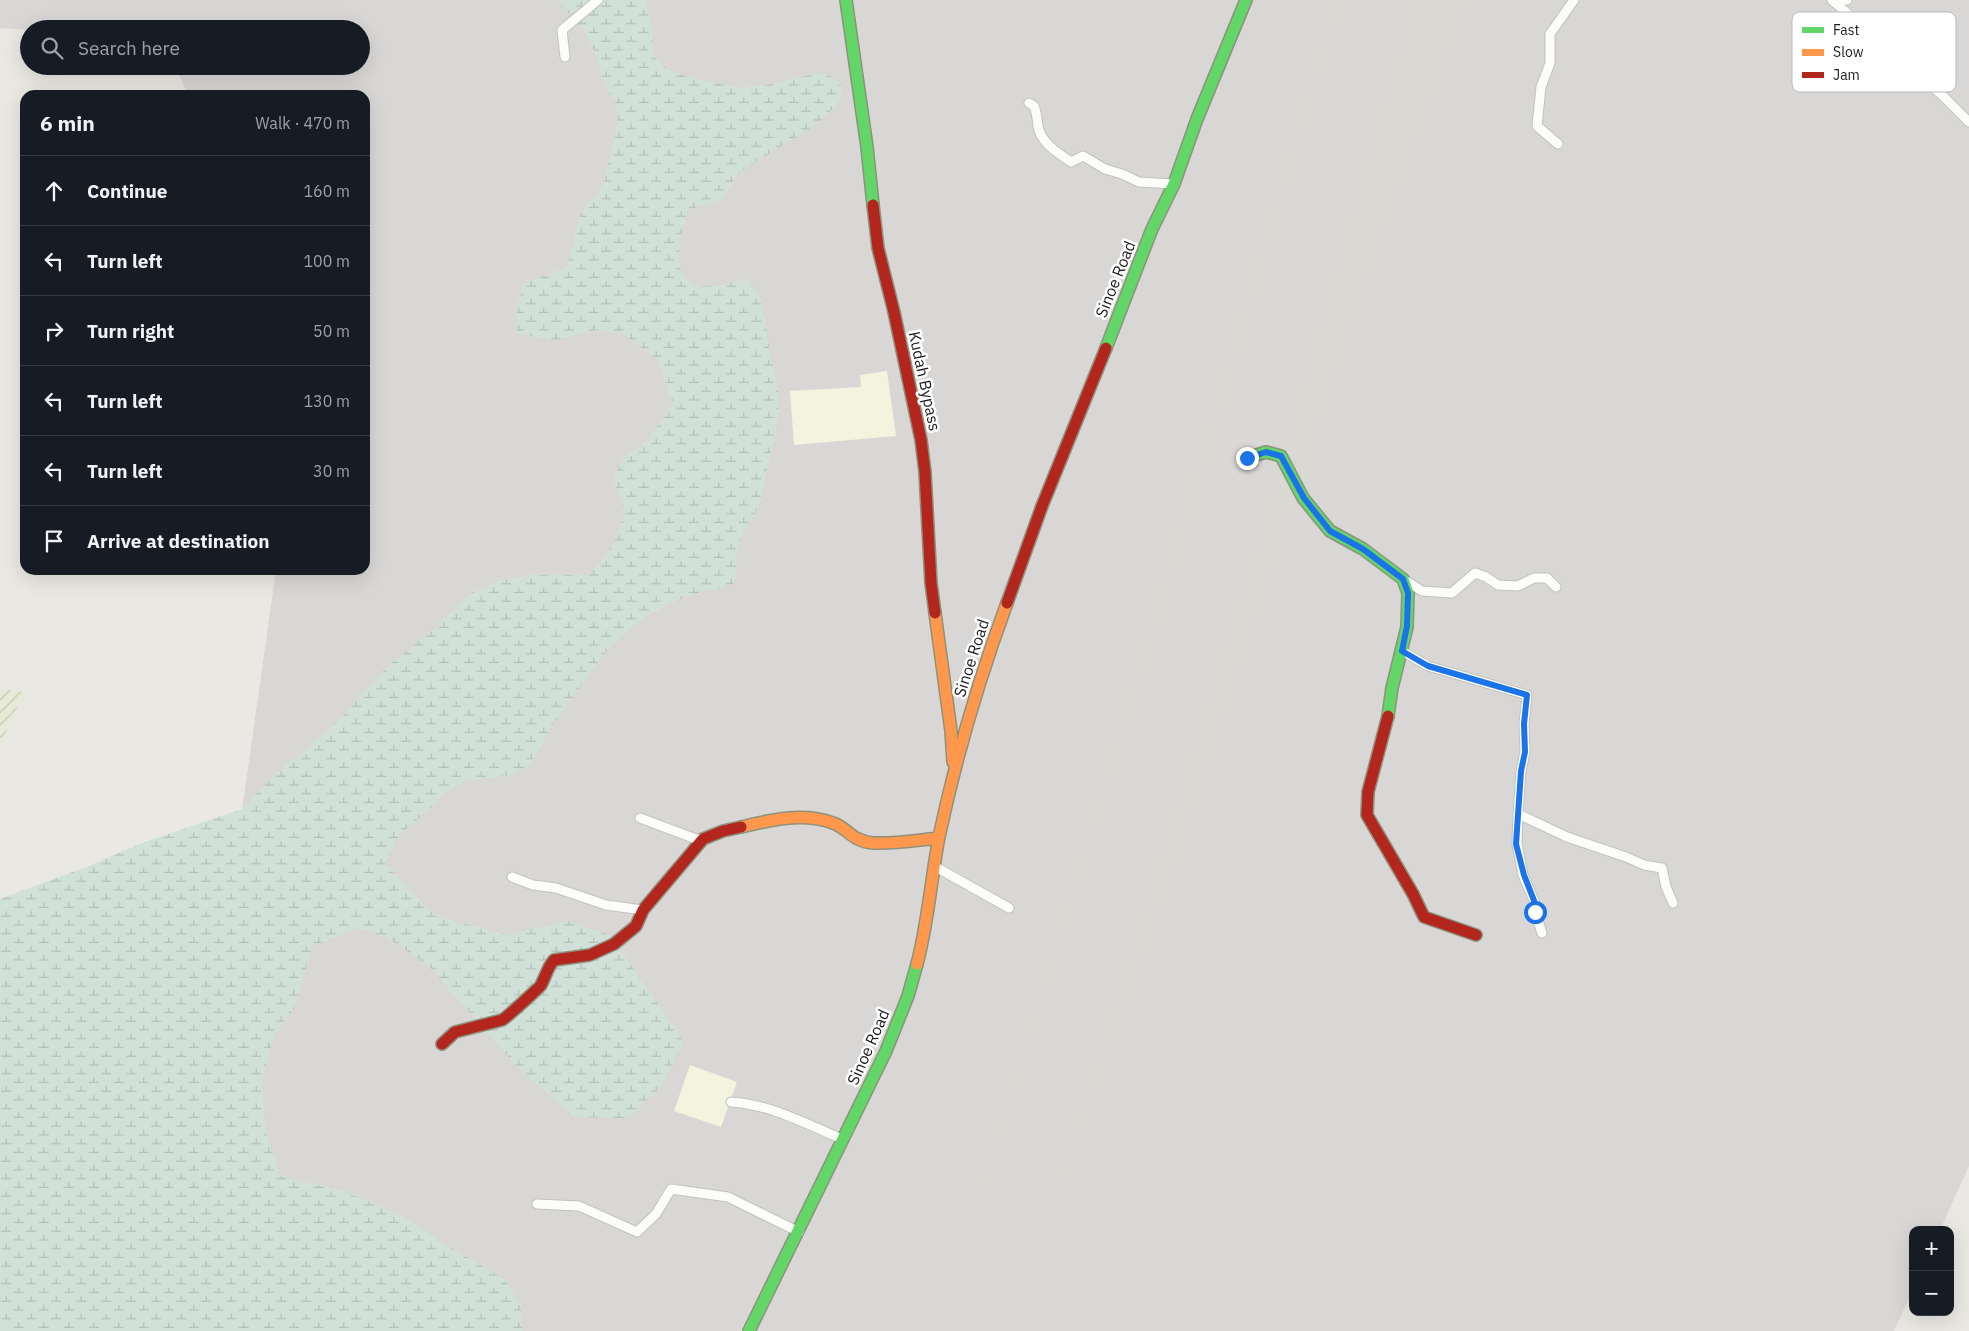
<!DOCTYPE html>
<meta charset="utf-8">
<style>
body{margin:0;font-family:"IBM Plex Sans",sans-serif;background:#20242c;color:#f1f3f6}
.controls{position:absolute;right:15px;bottom:15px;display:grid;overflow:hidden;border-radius:10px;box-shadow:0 5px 20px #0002}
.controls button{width:45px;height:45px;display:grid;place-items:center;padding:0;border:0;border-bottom:1px solid #363941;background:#171b24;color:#f1f3f6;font:25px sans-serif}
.stop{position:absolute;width:15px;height:15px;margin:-11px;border:4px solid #1a73e8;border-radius:50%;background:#fff}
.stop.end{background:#1a73e8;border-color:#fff;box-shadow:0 1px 5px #0008}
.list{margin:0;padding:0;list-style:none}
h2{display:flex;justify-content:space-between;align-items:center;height:65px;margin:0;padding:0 20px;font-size:21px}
h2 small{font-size:16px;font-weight:400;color:#9ea1a6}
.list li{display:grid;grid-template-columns:32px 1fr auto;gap:15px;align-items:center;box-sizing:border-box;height:70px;padding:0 20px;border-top:1px solid #363941}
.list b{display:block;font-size:19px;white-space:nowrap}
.list em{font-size:16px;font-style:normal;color:#9ea1a6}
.icon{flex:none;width:28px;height:28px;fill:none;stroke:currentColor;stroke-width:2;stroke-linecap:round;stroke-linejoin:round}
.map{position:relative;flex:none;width:1969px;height:1331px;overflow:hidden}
.search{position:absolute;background:#171b24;box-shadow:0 5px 20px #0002;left:20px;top:20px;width:350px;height:55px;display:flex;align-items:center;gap:12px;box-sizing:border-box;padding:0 18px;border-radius:28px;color:#9ea1a6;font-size:19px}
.panel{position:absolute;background:#171b24;box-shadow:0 5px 20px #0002;left:20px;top:90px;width:350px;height:485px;border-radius:15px}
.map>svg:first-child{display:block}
</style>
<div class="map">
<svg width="1969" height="1331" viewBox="0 0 1969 1331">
<defs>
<pattern id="farmland-furrows" width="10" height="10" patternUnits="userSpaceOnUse" patternTransform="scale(1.25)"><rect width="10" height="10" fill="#e7ead6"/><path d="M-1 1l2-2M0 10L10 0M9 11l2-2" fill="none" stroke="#c6c8b7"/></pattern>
<pattern id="wetland-marsh" width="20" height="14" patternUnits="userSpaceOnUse" patternTransform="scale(1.25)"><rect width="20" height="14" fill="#d1e0d9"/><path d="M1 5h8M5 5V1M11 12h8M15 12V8" fill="none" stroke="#b3c0ba"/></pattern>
</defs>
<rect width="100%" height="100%" fill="#e9e8e3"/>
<path fill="#d8d7d5" d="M0 0H1969V1166L1940 1230H1913V1290L1894 1331H0L238 839 276 570H365V95H188L175 66H361V29H29V30L0 28Z"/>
<path fill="#f2f4dd" d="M887 371 896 436 794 445 790 391 861 387 860 375Z
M690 1065 737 1082 721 1127 674 1111Z"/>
<path fill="#d9d8d2" d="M1328 0H1471L1366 289 1178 869 1014 1331H933Z"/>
<path fill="url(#farmland-furrows)" d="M0 689 24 692 1 743H0Z"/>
<path fill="url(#wetland-marsh)" d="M558 0H646L651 19 654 57 667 69 688 77 740 88 766 85 819 73 829 75 841 84V100L824 118 809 129 739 172 723 199 688 210C683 228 671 265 687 280 691 282 693 285 697 286 714 288 730 283 746 279 766 296 765 318 768 342 770 358 776 374 778 390 782 418 771 450 765 477 763 484 763 492 761 499 757 515 744 528 739 543 733 559 740 570 733 584L717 589 703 591 676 601 641 619 607 651 598 662 550 729 538 752 527 767 510 775 465 781 445 792 433 806 399 835 385 864 435 916 508 935 567 921 610 935 684 1042 662 1085 629 1118 573 1117 552 1097 519 1069 429 966 388 938 359 928 312 946 295 1007 274 1036 262 1080 266 1133 280 1176 342 1191 401 1215 448 1246 504 1279 521 1305 522 1331H0V899L86 867 142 843 242 809 273 776 334 725 388 666 437 627 469 594 497 581 530 575H590L614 543 625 511 613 479 625 456 648 439 673 404 658 360 623 334 597 330 555 340 516 334 517 307 524 284 567 266 581 213 603 185 618 122 615 101 604 84 594 50 584 31Z"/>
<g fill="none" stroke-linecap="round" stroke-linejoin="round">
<path stroke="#d9d8d6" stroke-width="61" d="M976 1331 1247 458 1347 105 1379 0"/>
<defs>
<path id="street" d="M1832 0 1942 95 1969 122
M1842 0H1847
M565 57 562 30 598 0
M1029 103 1034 106C1037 113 1037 119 1038 126 1040 142 1058 153 1071 162L1083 156 1105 169 1122 174 1139 182 1174 184
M1558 144 1537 126 1541 87 1550 63V34L1574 0
M1403 579 1422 591 1452 593 1475 573 1486 577 1498 585 1518 586 1534 578H1547L1556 587
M1402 651 1428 666 1527 695 1524 724 1525 752 1521 771 1518 814 1567 837 1626 857 1644 865 1662 868 1666 887 1673 903
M1518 814 1517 844 1523 875 1535 903V912L1542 933
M640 818 696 839H703
M934 866 1009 908
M512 877 533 885 556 888 606 905 643 910
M731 1102C769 1104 807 1124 842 1139
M537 1204 579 1206 637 1232 656 1214 671 1189 728 1197 799 1232"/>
<path id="fast" d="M846 0 867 147 873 205
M1106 348 1152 229 1174 184 1197 119 1246 0
M1247 458 1266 452 1281 456 1303 498 1330 531 1363 549 1403 579 1408 593 1407 627 1392 688 1388 716
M749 1331 886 1051 908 996 917 964"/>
<path id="slow" d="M935 613 951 731 953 762
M741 827C770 820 803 812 833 823 848 828 851 841 873 843 894 844 918 840 939 838
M917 964C928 923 931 879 939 837 956 757 979 679 1007 603"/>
<path id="jam" d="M873 205 878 248 894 312 921 440 925 472 931 583 935 613
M1007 603 1042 506 1106 348
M1388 716 1368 792 1367 815 1413 894 1424 917 1476 935
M442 1044 455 1032 502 1020C506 1018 540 987 541 985 546 976 547 968 554 960L590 955 614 944 636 926 643 910 703 839 723 831 741 827"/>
</defs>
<use href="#street" stroke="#c2c2bf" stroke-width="11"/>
<use href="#fast" stroke="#8e927c" stroke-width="14"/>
<use href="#slow" stroke="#8e927c" stroke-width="14"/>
<use href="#jam" stroke="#8e927c" stroke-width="14"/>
<use href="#street" stroke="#fcfcfb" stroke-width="9"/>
<use href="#fast" stroke="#63d668" stroke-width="11"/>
<use href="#slow" stroke="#ff974d" stroke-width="11"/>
<use href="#jam" stroke="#b3261e" stroke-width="11"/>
</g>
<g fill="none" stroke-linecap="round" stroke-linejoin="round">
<path stroke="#1a73e8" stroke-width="6" d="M1247 458 1266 452 1281 456 1304 498 1330 531 1363 549 1403 579 1408 593 1407 626 1402 651 1428 666 1527 695 1524 724 1525 752 1521 771 1516 844 1524 875 1535 903V912"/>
</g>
<g text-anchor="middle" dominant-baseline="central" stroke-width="5" stroke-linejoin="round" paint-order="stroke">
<g font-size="16" fill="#1b1b1b" stroke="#fff">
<text transform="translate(1115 279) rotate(-68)">Sinoe Road</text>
<text transform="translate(925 381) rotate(78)">Kudah Bypass</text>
<text transform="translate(971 658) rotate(-72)">Sinoe Road</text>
<text transform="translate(868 1047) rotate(-66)">Sinoe Road</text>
</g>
</g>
<rect x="1792" y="12" width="164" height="80" rx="8" fill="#fff" stroke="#bbb" stroke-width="1"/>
<rect x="1802" y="27" width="22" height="6" fill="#63d668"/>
<rect x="1802" y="49" width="22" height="7" fill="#ff974d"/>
<rect x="1802" y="72" width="22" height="6" fill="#b3261e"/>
<g font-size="14" fill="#1b1b1b">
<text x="1833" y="35">Fast</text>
<text x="1833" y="57">Slow</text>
<text x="1833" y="80">Jam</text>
</g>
</svg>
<div class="controls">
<button>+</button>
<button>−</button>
</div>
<div class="stop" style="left:1535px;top:912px"></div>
<div class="stop end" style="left:1247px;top:458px"></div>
<div class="search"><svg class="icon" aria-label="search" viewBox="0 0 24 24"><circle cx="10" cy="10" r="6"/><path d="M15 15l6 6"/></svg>Search here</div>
<section class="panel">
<h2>6 min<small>Walk · 470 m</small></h2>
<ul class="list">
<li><svg class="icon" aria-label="ahead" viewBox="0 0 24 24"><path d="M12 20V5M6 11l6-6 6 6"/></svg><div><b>Continue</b></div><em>160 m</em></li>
<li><svg class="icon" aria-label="left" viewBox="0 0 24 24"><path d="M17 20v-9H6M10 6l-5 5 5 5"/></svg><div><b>Turn left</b></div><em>100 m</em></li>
<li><svg class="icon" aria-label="right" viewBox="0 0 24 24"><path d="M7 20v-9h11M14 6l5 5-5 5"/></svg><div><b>Turn right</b></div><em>50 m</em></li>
<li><svg class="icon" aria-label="left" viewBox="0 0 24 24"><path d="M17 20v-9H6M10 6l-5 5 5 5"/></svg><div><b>Turn left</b></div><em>130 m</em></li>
<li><svg class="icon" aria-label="left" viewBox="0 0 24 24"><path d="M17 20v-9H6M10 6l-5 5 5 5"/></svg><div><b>Turn left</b></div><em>30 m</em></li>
<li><svg class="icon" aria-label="arrive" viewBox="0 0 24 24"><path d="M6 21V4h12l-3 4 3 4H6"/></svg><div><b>Arrive at destination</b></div></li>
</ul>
</section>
</div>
